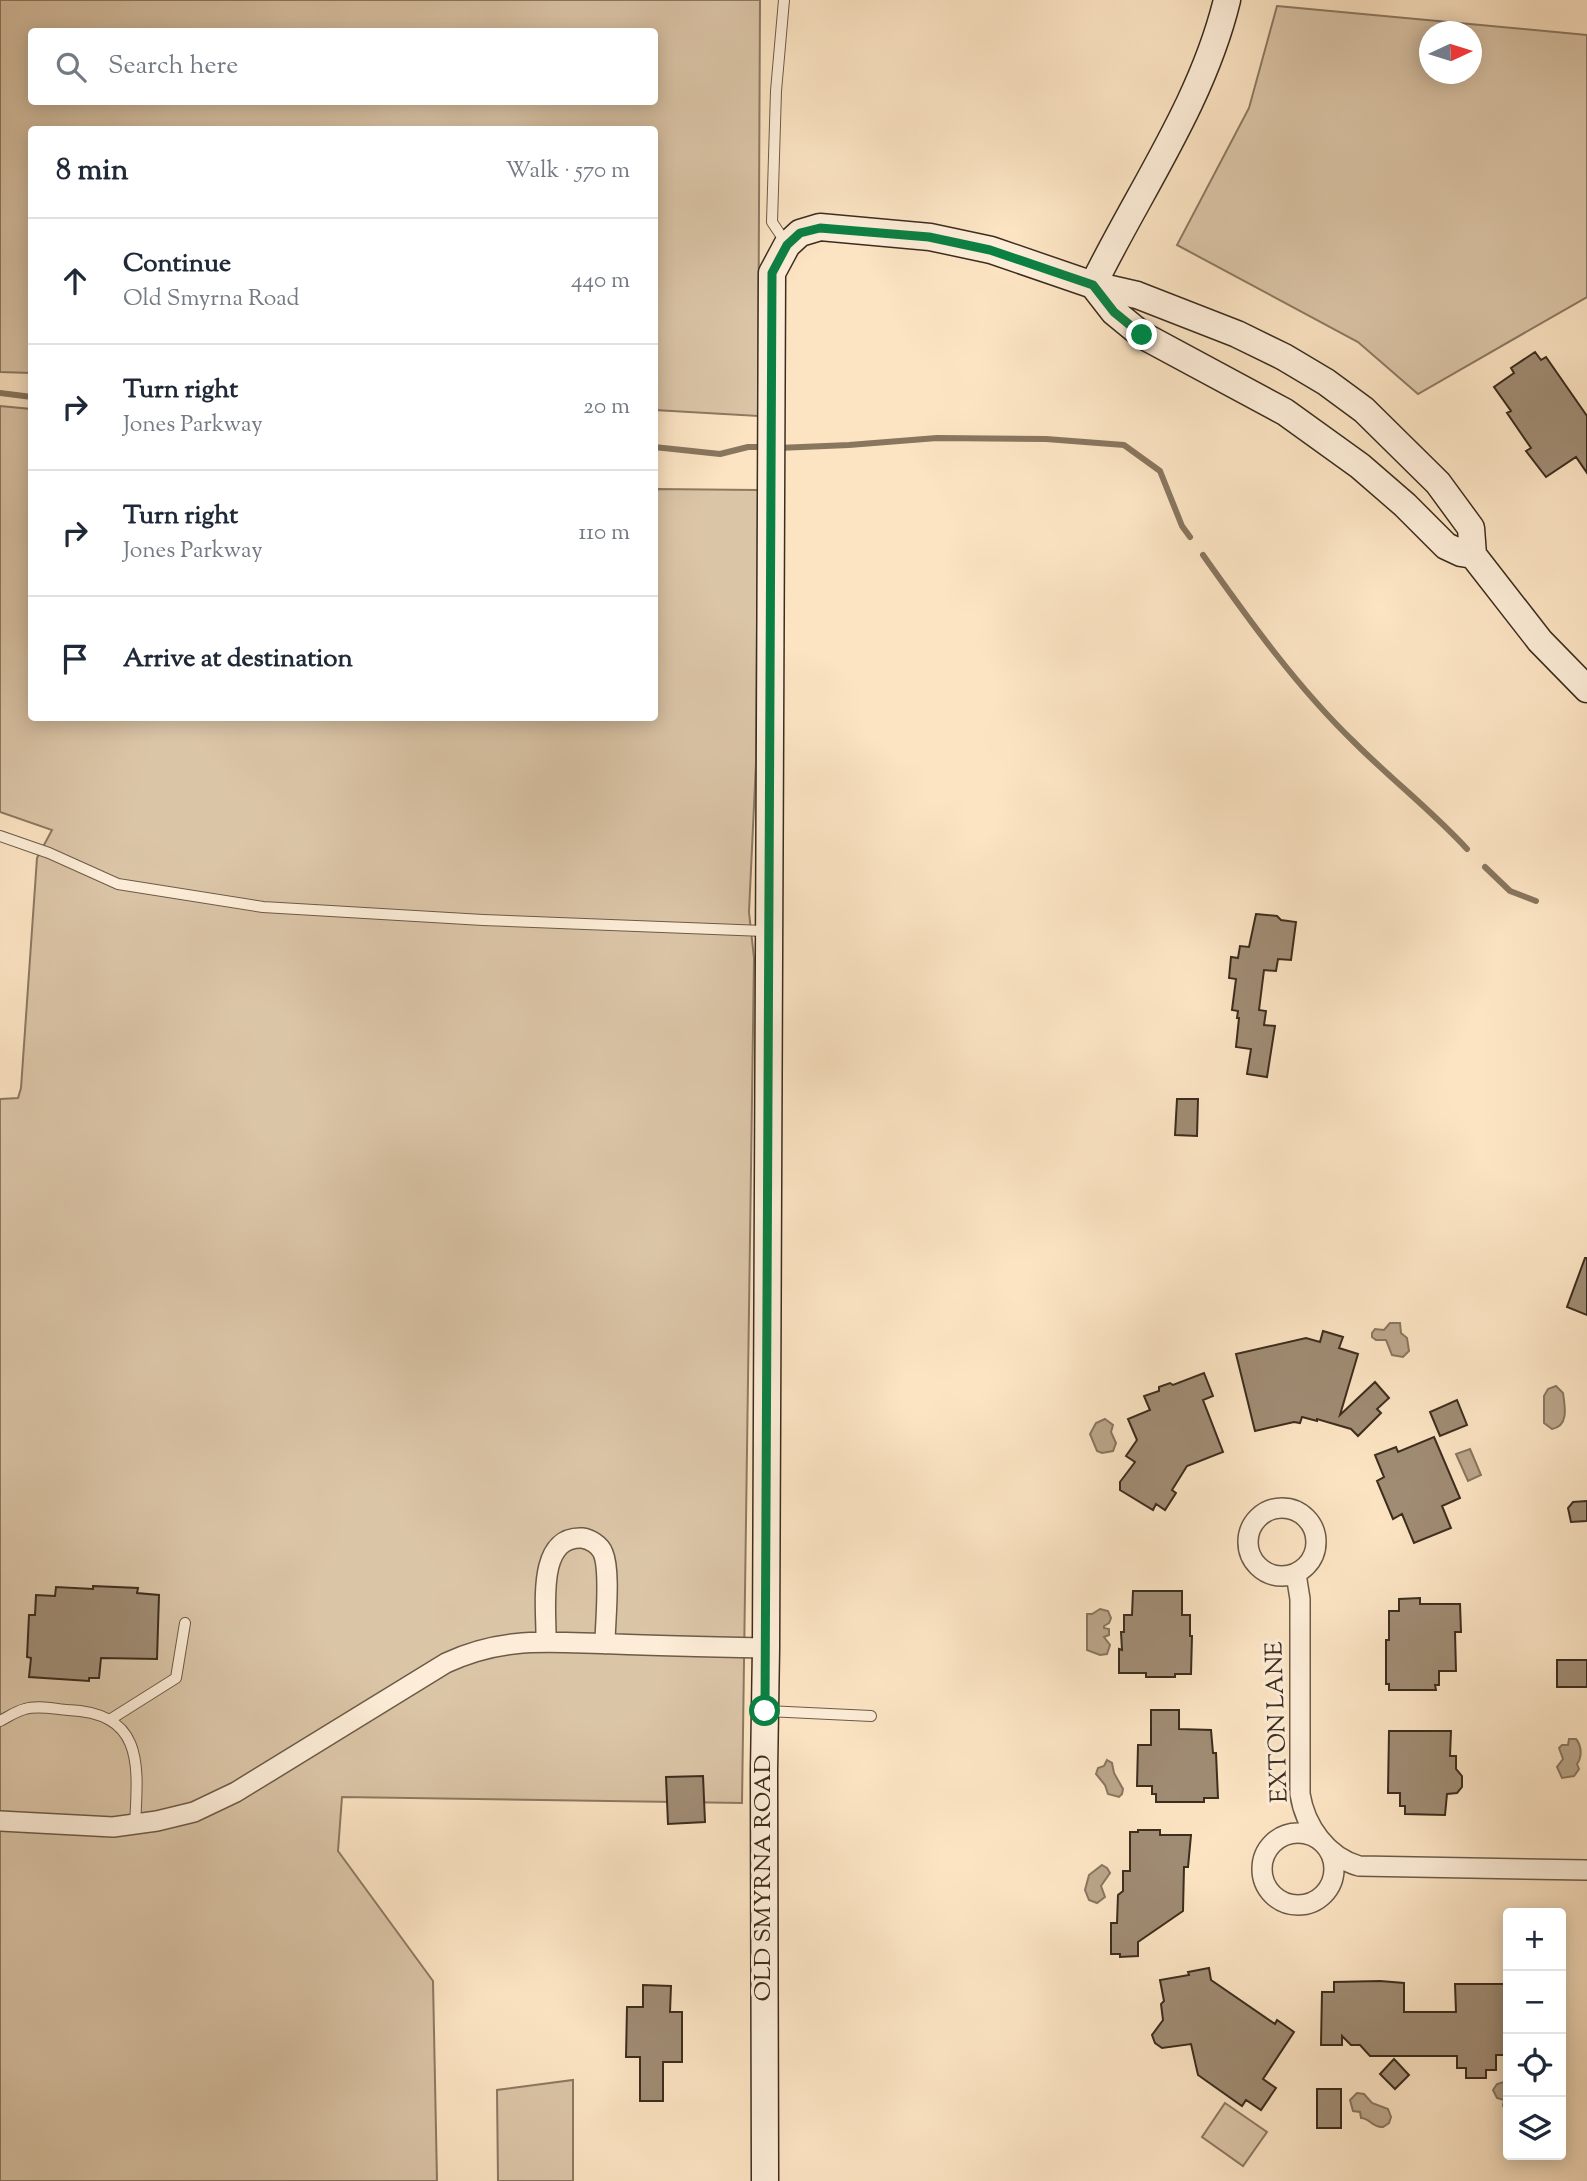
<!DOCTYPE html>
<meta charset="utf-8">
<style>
body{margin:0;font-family:"Sorts Mill Goudy",serif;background:#f2f2f3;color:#1f2937}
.controls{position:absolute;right:21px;bottom:21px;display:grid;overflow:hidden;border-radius:7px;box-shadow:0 4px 18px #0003}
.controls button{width:63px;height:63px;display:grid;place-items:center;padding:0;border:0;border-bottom:2px solid #e0e1e3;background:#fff;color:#1f2937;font:35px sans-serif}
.compass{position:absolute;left:1419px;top:21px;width:63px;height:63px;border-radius:50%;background:#fff;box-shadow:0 4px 18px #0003;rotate:86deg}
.stop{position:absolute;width:21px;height:21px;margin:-16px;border:5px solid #0b8043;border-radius:50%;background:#fff}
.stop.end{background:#0b8043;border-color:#fff;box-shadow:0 2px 7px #0008}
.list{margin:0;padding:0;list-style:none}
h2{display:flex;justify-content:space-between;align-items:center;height:91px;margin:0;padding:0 28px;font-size:30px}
h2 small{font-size:23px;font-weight:400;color:#747a83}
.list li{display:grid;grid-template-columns:46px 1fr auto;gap:21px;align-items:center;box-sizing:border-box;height:126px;padding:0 28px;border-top:2px solid #e0e1e3}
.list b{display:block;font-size:26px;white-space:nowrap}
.list p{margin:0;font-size:23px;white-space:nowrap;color:#747a83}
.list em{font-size:23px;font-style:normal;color:#747a83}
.icon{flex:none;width:38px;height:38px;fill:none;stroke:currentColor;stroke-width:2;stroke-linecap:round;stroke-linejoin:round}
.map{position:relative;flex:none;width:1587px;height:2181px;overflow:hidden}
.search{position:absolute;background:#fff;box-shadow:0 4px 18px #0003;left:28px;top:28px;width:630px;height:77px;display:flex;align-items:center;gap:18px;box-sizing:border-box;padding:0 24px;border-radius:7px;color:#747a83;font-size:26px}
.panel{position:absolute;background:#fff;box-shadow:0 4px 18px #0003;left:28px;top:126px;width:630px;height:595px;border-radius:7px}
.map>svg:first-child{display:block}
</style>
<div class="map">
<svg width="1587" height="2181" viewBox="0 0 1587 2181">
<rect width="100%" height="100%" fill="#fce4c3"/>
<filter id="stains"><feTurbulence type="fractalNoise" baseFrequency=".00286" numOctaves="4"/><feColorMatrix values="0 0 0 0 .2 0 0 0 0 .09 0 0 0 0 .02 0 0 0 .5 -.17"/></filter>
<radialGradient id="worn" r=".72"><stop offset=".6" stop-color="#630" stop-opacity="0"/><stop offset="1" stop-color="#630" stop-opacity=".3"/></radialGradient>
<path fill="#dbc5a7" stroke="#8c7962" stroke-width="2" fill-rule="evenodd" d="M0 0H760L758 416 655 410 654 130H32L31 373 0 372ZM32 32H654V102H32Z
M1277 6 1587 35V297L1418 394 1358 342 1177 245 1249 108ZM1430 32H1472V74H1430Z
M0 406 31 409 32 718H654L655 489 758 490 756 763 749 912 754 958 742 1803 342 1797 338 1851 433 1981 437 2181H0V1099L18 1098 21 1088 37 858 52 830 0 812Z
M573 2080V2181H498L497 2090Z
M1225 2103 1267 2132 1243 2166 1202 2137Z"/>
<path fill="#bba68b" stroke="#88765f" stroke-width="2" d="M1390 1323H1400L1401 1333 1407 1338 1409 1351 1403 1357 1392 1355 1386 1340H1376L1372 1337V1333L1375 1329 1384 1330Z
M1556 1386 1563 1393C1565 1407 1569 1426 1552 1429L1544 1423V1396L1548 1389Z
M1105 1419 1113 1425 1111 1432 1116 1443 1113 1451 1102 1453 1097 1451 1090 1434 1096 1423Z
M1470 1449 1481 1475 1468 1481 1456 1454Z
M1100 1609 1108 1611 1111 1618 1109 1623 1104 1626V1628L1109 1629V1635L1104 1637 1110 1645 1107 1654 1100 1655 1087 1650V1614H1092Z
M1569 1739H1576C1582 1746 1582 1757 1577 1764L1579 1769 1574 1776 1562 1778 1557 1767 1563 1759 1559 1748 1562 1745H1568Z
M1107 1760 1112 1763 1114 1773 1123 1789 1122 1794 1119 1797 1108 1794 1105 1785 1096 1774 1098 1768 1104 1766Z
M1102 1865 1107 1868 1110 1873 1101 1886 1105 1897 1097 1903 1089 1900 1085 1890 1089 1875Z
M1508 2071V2108H1507L1503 2106 1504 2100 1497 2098 1493 2090 1497 2084 1504 2082Z
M1357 2093 1364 2094 1372 2103 1388 2109 1391 2117 1389 2123 1383 2127C1372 2128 1370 2118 1361 2118L1360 2112 1353 2111 1350 2100Z"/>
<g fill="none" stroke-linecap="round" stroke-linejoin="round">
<path stroke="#88765f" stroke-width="6" d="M0 393 32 397
M654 447 720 454 748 447H764
M778 448 849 445 937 438 1046 439 1124 445 1160 471 1182 526 1190 537
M1203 555C1249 620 1297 687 1354 742 1391 779 1432 811 1467 849
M1485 867 1510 891 1536 901"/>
</g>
<path fill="#a08c74" stroke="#3c2d1e" stroke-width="2" d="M1535 352 1541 360 1546 357 1587 416V473L1576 457 1546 477 1526 451 1531 448 1507 413 1511 411 1494 387 1514 373 1511 368Z
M1256 914 1277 916 1281 920 1296 922 1291 960 1278 959 1276 971 1264 970 1259 1010 1266 1011 1264 1025 1275 1026 1267 1077 1247 1074 1251 1049 1236 1047 1239 1018H1237L1238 1011 1232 1010 1236 979 1229 978 1231 957 1238 958 1240 946 1249 947Z
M1177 1099H1198L1197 1136 1175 1135Z
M1585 1258H1587V1315L1567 1307Z
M1323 1331 1343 1337 1339 1348 1358 1354 1340 1415 1375 1382 1389 1398 1377 1409 1381 1413 1358 1436 1351 1429 1317 1419V1421L1302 1417 1300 1423 1294 1422 1255 1431 1236 1354 1306 1338 1320 1342Z
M1204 1373 1213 1396 1203 1400 1223 1452 1187 1466 1172 1490 1176 1493 1165 1510 1156 1504 1153 1510 1120 1490V1482L1135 1462 1126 1456 1137 1440 1128 1419 1150 1410 1144 1396 1159 1391V1387L1170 1383 1173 1385Z
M1457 1400 1467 1425 1440 1436 1430 1412Z
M1434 1437 1460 1498 1442 1506 1451 1528 1414 1543 1402 1514 1393 1519 1377 1481 1384 1477 1375 1455 1396 1447 1398 1452Z
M1587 1501V1521L1571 1522 1568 1508 1573 1502Z
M93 1586 138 1588 137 1593 159 1595 157 1659 101 1658 99 1678H89V1681L29 1677 31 1658 27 1657 29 1615H35L36 1595 55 1596 56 1587 93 1589Z
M1133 1591H1182V1615H1190V1636H1192L1191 1674H1175V1677H1146V1673H1119V1649L1122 1650 1121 1632H1124V1615H1132Z
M1420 1598V1604H1460L1461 1632H1455L1456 1671H1439V1685H1435L1436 1690H1389V1684H1386V1640H1389V1611H1399V1599Z
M1557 1660H1587V1687H1557Z
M1151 1710H1179V1729L1211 1730 1213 1753H1216L1218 1798H1204V1802H1156V1794H1152V1786H1137L1138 1745H1151Z
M1389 1731H1451L1450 1756H1456V1769L1462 1776V1787L1457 1793 1447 1794 1445 1815 1405 1814V1806H1400V1793H1388Z
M703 1776 705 1822 668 1824 666 1777Z
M1138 1830H1160V1835H1191L1188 1867H1184L1183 1911 1138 1942V1956L1120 1957V1954H1111V1923H1117L1118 1895 1123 1891V1871H1130V1832H1138Z
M1209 1968 1211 1980 1275 2024 1277 2020 1294 2032 1263 2079 1276 2088 1261 2110 1246 2100 1242 2106 1198 2075 1191 2044 1162 2048 1155 2043 1152 2035 1163 2020 1161 2004 1164 2001 1160 1980 1189 1975 1188 1972Z
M1380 1981 1404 1983V2012H1456L1455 1984H1508V2055H1496V2070H1486V2078H1466V2068H1457V2056H1370L1360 2045H1351L1342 2036V2045H1321L1322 1992H1334V1982Z
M643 1985 671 1986 670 2012H682V2062H663V2101H640V2057H626L627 2007H643Z
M1394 2059 1409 2075 1395 2089 1380 2074Z
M1317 2089H1341V2128H1317Z"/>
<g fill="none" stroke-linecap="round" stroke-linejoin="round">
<defs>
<path id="lane" d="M784 0 776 91 772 222 786 243
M0 836 49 853 118 884 263 907 483 920 767 931
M767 1711 871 1716
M111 1719 176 1678 185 1623
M0 1721C8 1717 16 1711 25 1709 37 1705 55 1709 68 1710 145 1713 138 1766 135 1825"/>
<path id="street" d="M1248 1542a34 34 0 1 1 68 0a34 34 0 1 1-68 0Z
M1296 1574 1300 1599V1794C1305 1826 1327 1857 1359 1866L1587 1870
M546 1641C547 1611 535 1536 582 1538 590 1539 600 1545 603 1553 611 1571 605 1623 605 1644
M0 1821 113 1827 157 1821 194 1812 236 1792 446 1663C506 1635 552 1643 615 1644 666 1646 716 1647 766 1648
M1262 1869a36 36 0 1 1 72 0a36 36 0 1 1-72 0Z"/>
<path id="secondary" d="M1093 285 1114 312 1142 335 1285 412 1360 466 1405 505 1446 546 1461 553 1473 555
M1093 285C1139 191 1202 103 1227 0
M765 2181 764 1771 766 1648 772 273 787 245 800 233 820 227 930 237 991 250 1093 285 1137 295 1237 334 1284 357 1326 382 1364 410 1438 483 1471 528 1473 555 1540 641 1587 689"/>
</defs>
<use href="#lane" stroke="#6c5b47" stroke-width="12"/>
<use href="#street" stroke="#6c5b47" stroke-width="22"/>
<use href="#secondary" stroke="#3c2d1e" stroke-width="29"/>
<use href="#lane" stroke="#fdedd8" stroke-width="10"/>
<use href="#street" stroke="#fdedd8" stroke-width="19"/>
<use href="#secondary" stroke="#fdedd8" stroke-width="26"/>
</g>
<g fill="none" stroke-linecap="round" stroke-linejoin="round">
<path stroke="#0b8043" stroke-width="9" d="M765 1711 772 273 787 245 800 233 820 228 929 237 990 250 1093 285 1114 312 1142 335"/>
</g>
<g text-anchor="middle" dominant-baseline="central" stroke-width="6" stroke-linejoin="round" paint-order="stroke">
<g font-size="24" fill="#3c2d1e" stroke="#fdedd8">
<text transform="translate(1278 1722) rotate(-92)">EXTON LANE</text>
<text transform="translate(764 1878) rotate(-90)">OLD SMYRNA ROAD</text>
</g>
</g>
<rect width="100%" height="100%" filter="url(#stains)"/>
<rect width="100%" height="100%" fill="url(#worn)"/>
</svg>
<div class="controls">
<button>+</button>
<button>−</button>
<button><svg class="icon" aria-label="locate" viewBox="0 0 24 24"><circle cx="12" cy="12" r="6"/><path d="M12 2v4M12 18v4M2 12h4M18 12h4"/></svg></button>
<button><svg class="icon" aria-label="layers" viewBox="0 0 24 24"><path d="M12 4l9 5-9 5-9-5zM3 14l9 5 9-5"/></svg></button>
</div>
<svg class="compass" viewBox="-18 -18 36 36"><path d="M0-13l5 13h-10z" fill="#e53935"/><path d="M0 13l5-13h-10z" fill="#747a83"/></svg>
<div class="stop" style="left:765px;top:1711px"></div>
<div class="stop end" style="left:1142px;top:335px"></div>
<div class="search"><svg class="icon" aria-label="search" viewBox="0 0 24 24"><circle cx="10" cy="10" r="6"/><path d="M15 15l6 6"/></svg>Search here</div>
<section class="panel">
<h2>8 min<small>Walk · 570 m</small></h2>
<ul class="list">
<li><svg class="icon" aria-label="ahead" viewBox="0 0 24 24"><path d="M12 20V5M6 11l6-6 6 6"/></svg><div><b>Continue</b><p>Old Smyrna Road</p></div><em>440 m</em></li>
<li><svg class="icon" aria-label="right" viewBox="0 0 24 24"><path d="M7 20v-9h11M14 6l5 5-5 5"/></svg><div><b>Turn right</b><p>Jones Parkway</p></div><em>20 m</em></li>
<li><svg class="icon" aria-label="right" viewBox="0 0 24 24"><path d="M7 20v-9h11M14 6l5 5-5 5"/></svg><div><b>Turn right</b><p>Jones Parkway</p></div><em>110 m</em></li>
<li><svg class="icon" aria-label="arrive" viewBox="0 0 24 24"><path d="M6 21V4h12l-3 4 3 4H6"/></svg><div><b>Arrive at destination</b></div></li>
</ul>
</section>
</div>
